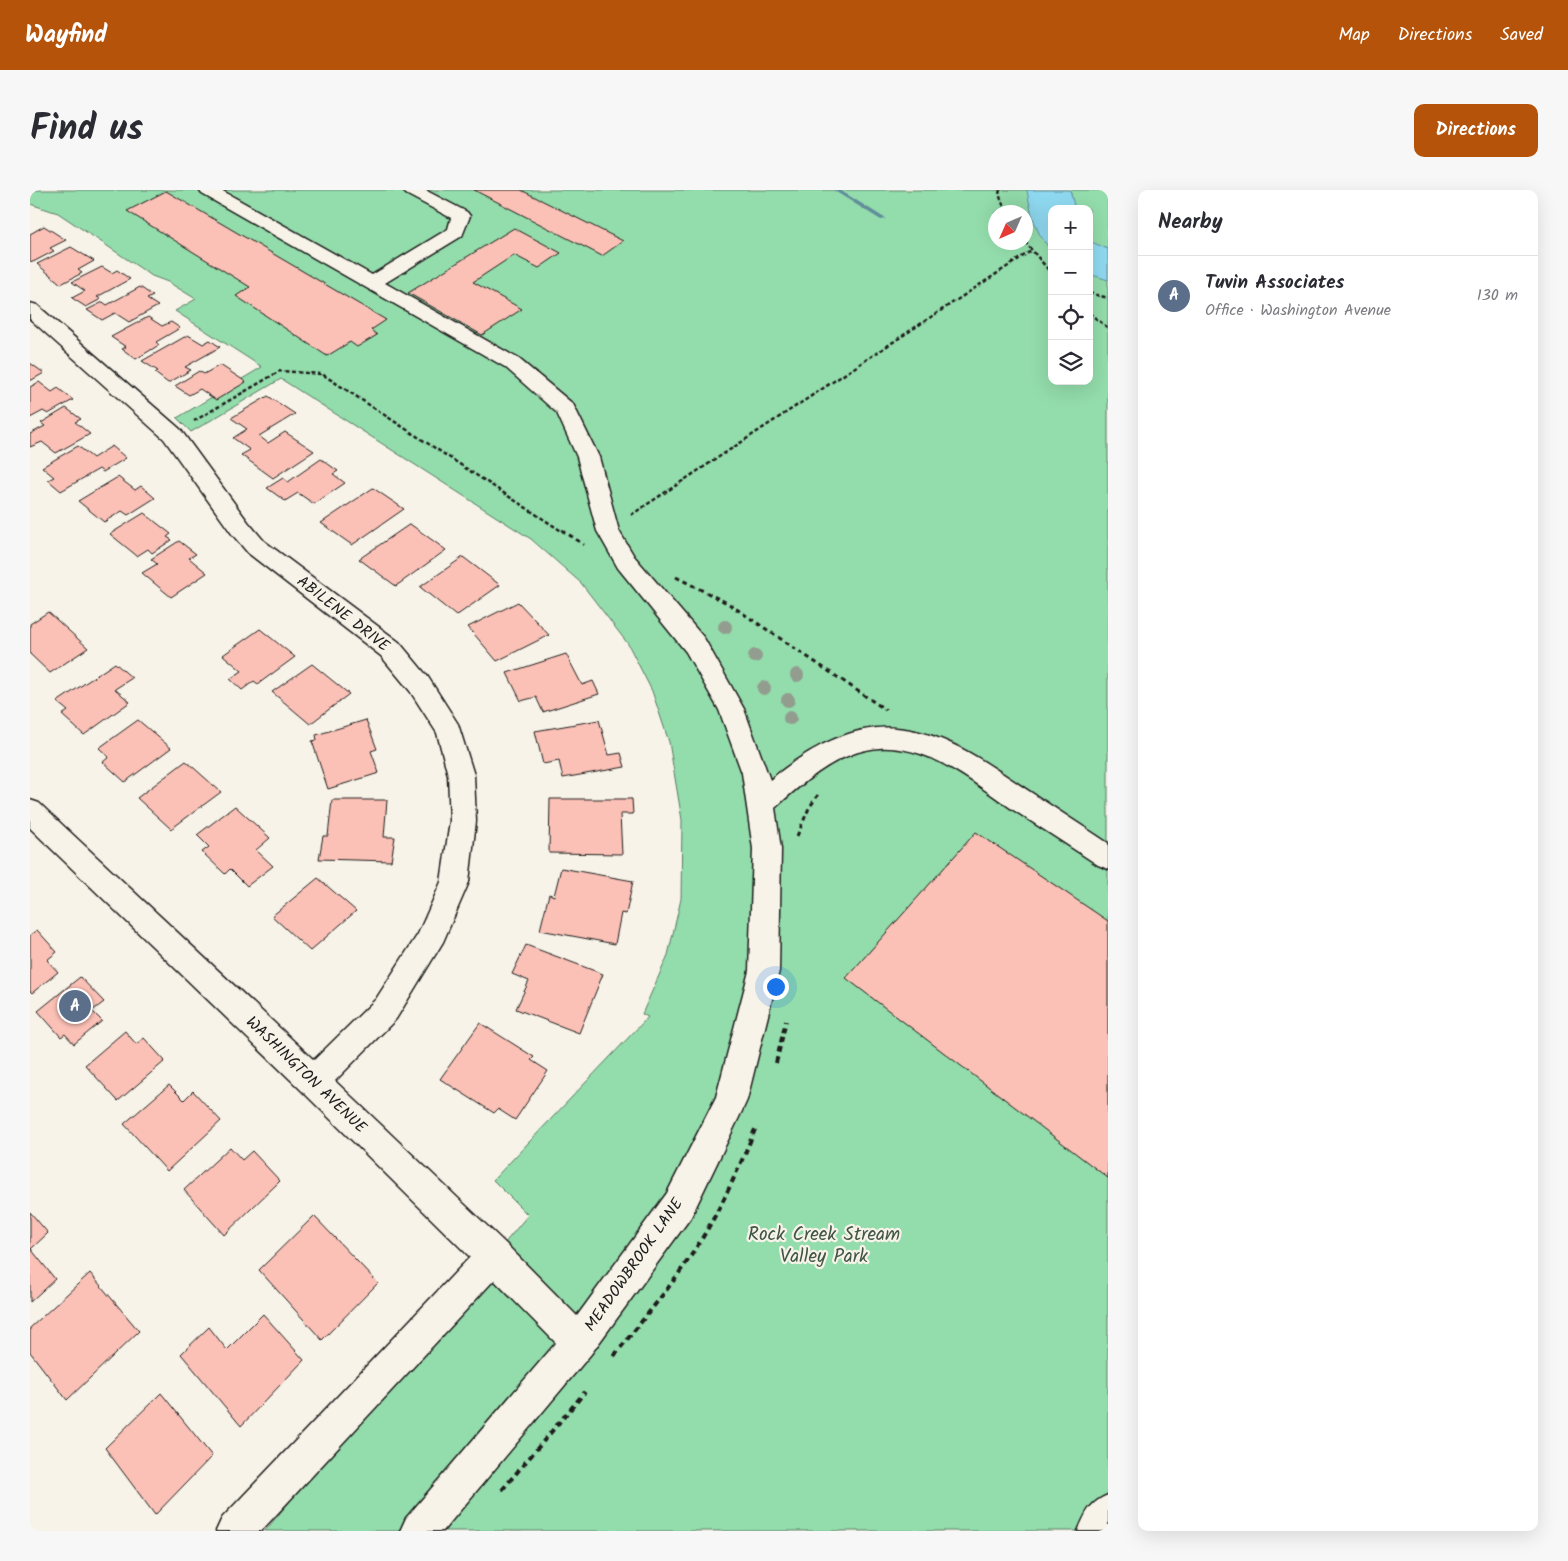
<!DOCTYPE html>
<meta charset="utf-8">
<style>
body{margin:0;font-family:Kalam,sans-serif;background:#f7f7f7;color:#2b2b33}
.controls{position:absolute;right:15px;top:15px;display:grid;overflow:hidden;border-radius:10px;box-shadow:0 5px 20px #0002}
.controls button{width:45px;height:45px;display:grid;place-items:center;padding:0;border:0;border-bottom:1px solid #e1e1e2;background:#fff;color:#2b2b33;font:25px sans-serif}
.compass{position:absolute;left:958px;top:15px;width:45px;height:45px;border-radius:50%;background:#fff;box-shadow:0 5px 20px #0002;rotate:225deg}
.you{position:absolute;left:745px;top:796px;width:18px;height:18px;margin:-12px;border:4px solid #fff;border-radius:50%;background:#1a73e8;box-shadow:0 0 0 8px #1a73e833}
.badge{display:grid;place-items:center;width:32px;height:32px;border-radius:50%;background:#b45309;color:#fff;font-size:16px;font-weight:700}
.pin{position:absolute;translate:-50% -50%;border:2px solid #fff;box-shadow:0 1px 5px #0006}
.list{margin:0;padding:0;list-style:none}
h2{display:flex;justify-content:space-between;align-items:center;height:65px;margin:0;padding:0 20px;font-size:21px}
h2 small{font-size:16px;font-weight:400;color:#7c7c81}
.list li{display:grid;grid-template-columns:32px 1fr auto;gap:15px;align-items:center;box-sizing:border-box;height:80px;padding:0 20px;border-top:1px solid #e1e1e2}
.list b{display:block;font-size:19px;white-space:nowrap}
.list p{margin:0;font-size:16px;white-space:nowrap;color:#7c7c81}
.list em{font-size:16px;font-style:normal;color:#7c7c81}
.icon{flex:none;width:28px;height:28px;fill:none;stroke:currentColor;stroke-width:2;stroke-linecap:round;stroke-linejoin:round}
.map{position:relative;flex:none;width:1078px;height:1341px;overflow:hidden;border-radius:10px}
header{display:flex;align-items:center;gap:30px;box-sizing:border-box;height:70px;padding:0 25px;background:#b45309;color:#fff}
header strong{font-size:24px}
nav{display:flex;gap:28px;margin-inline-start:auto;font-size:18px}
.intro{display:flex;align-items:center;justify-content:space-between;box-sizing:border-box;height:120px;padding:0 30px}
h1{margin:0;font-size:35px}
.button{padding:12px 22px;border-radius:10px;background:#b45309;color:#fff;font-size:18px;font-weight:700}
main{display:flex;gap:30px;padding:0 30px}
aside{flex:1;background:#fff;border-radius:10px;box-shadow:0 5px 20px #0002}
.map>svg:first-child{display:block}
</style>
<header>
<strong>Wayfind</strong>
<nav><a>Map</a><a>Directions</a><a>Saved</a></nav>
</header>
<div class="intro"><h1>Find us</h1><a class="button">Directions</a></div>
<main>
<div class="map">
<svg width="1078" height="1341" viewBox="0 0 1078 1341">
<rect width="100%" height="100%" fill="#f7f3e8"/>
<filter id="ink" filterUnits="userSpaceOnUse"><feTurbulence type="fractalNoise" baseFrequency=".02" numOctaves="2"/><feDisplacementMap in="SourceGraphic" scale="10" xChannelSelector="R" yChannelSelector="G"/><feConvolveMatrix kernelMatrix="1 2 1 2 8 2 1 2 1" color-interpolation-filters="sRGB"/></filter>
<g filter="url(#ink)">
<path fill="#93dcab" stroke="#587c64" fill-rule="evenodd" d="M0 0H1078V1341H235L498 1025 463 990 618 827 612 824 638 765 651 709 652 630 639 552 622 501 598 454 551 393 501 349 251 189 161 242 147 228 232 177 145 121 166 109 138 92 122 86 28 23 0 14ZM1022 19H1059V191H1022ZM966 22H996V52H966Z"/>
<path fill="#8fd9f0" stroke="#618d9b" d="M997 0H1040L1045 19H1022V61C1005 43 1001 24 997 0Z
M1059 51 1078 59V90L1059 84Z"/>
<g fill="none" stroke-linecap="round" stroke-linejoin="round">
<path fill="#618d9b" fill-rule="evenodd" d="M803 0H810L856 29 851 30Z"/>
</g>
<path fill="#fcc1b6" stroke="#1c1c1c" d="M444 0H491L593 51 572 66Z
M136 1 356 130 341 140 347 145 327 157 320 152 297 166 206 106 220 97 97 21Z
M14 36 36 50 20 58 24 61 3 72 0 71V44Z
M484 38 531 63 509 78 484 65 443 92 492 119 452 145 378 103Z
M41 57 64 71 48 80 52 83 31 94 7 74Z
M72 77 82 83 87 80 100 89 67 107 71 109 56 117 42 108 55 101 42 92Z
M110 97 123 106 117 109 128 116 99 132 85 123 72 130 57 120 73 112 77 115Z
M118 127 132 136 141 132 150 138 126 152 129 155 106 169 92 159 96 157 81 147Z
M158 145 173 154 180 150 190 157 155 177 161 180 138 193 125 183 128 181 112 171Z
M0 173 14 183 0 191Z
M190 175 216 192 186 210 170 199 159 205 145 196 169 181 174 184Z
M9 192 22 202 28 198 43 210 18 224 13 221 0 228V197Z
M238 206 265 224 229 246 238 253 255 242 284 261 243 288 211 265 220 260 203 248 217 239 201 228Z
M36 218 51 229 45 232 60 244 26 263 12 252 0 257V244L15 236 11 233Z
M48 256 63 268 82 256 96 268 73 282 69 279 31 301 18 290 24 287 12 277Z
M291 269 308 281 303 284 315 293 284 314 268 303 255 311 237 298 253 288 258 292Z
M88 287 105 300 111 296 125 308 98 325 92 321 74 332 48 311Z
M343 298 374 319 322 355 291 333Z
M114 323 141 344 137 347 142 350 122 363 118 359 107 366 80 344Z
M380 334 416 360 366 396 329 369Z
M149 351 166 364 159 368 177 383 141 407 112 383 127 374 121 369Z
M433 367 470 395 426 426 390 397Z
M488 412 519 445 467 471 438 437Z
M18 422 58 458 20 483 0 464V434Z
M230 439 265 467 228 494 224 491 212 500 200 489 212 481 193 465Z
M536 464 552 495 563 491 569 504 513 522 506 507 491 511 477 483Z
M85 473 102 488 85 499 100 512 54 545 32 525 38 521 27 512Z
M282 474 319 504 280 534 242 502Z
M108 530 141 558 95 592 73 572 79 567 69 558Z
M336 530 347 559 341 561 349 583 298 599 282 551 287 550 286 545Z
M569 530 579 565 591 563 595 577 533 588 529 571 513 574 505 541Z
M156 571 191 602 141 639 107 608Z
M520 609H602L603 624H590L592 664 519 663Z
M302 610H357L354 647H365L361 671 289 669 293 646H298Z
M205 616 240 648 226 660 243 676 217 696 200 679 195 684 172 662 179 657 167 645Z
M946 642 1078 731V988L816 788Z
M531 678 603 691 596 724 591 723 585 754 510 740 519 704 524 706Z
M288 688 326 721 280 761 242 726Z
M7 740 27 762 17 770 28 782 2 803 0 801V745Z
M496 755 573 784 549 843 486 819 499 791 482 784Z
M50 787 74 812 62 821 72 831 44 854 35 844 31 847 8 821Z
M450 833 504 867 501 870 518 881 485 930 468 919 464 923 410 889Z
M95 841 106 854 114 848 135 871 88 911 55 875Z
M139 895 154 910 163 901 191 931 137 981 94 934Z
M200 957 212 970 222 961 250 991 194 1045 154 1000Z
M0 1022 18 1043 1 1059 25 1089 0 1112Z
M284 1026 348 1093 292 1150 229 1080Z
M60 1083 109 1141 37 1210 0 1162V1138Z
M233 1124 274 1170 211 1236 151 1164 179 1137 197 1160Z
M131 1203 182 1266 125 1325 75 1258Z"/>
<g fill="none" stroke-linecap="round" stroke-linejoin="round">
<defs>
<path id="minor" d="M169 0H191L342 85 418 39 421 28 376 4 373 0H395L437 22 440 26 432 46 355 93 489 169 543 214 569 267 589 341 604 366 674 448 714 519 740 590C774 562 820 534 866 538 918 542 963 578 1005 605 1029 621 1054 637 1078 653V679L1068 675C1041 657 1013 639 985 621 945 594 901 555 849 558 809 561 773 592 745 618L751 659 749 781 717 910 712 921 661 1027 561 1164 413 1341H370L376 1328 526 1153 464 1090 231 1341H186L192 1328 440 1067 266 895 0 638V610L9 613 284 870 346 809 388 744 411 692 420 631 418 585 407 543 380 501 351 466 218 363 202 344 134 249 0 129V113L7 115 150 239 218 332 234 351 369 452 398 487 428 534 444 585 446 631 439 692 413 752 366 829 305 891 476 1054 547 1126 637 1003 686 907 719 781 723 659 712 583 689 520 656 462 588 378 567 341 547 267 527 223 475 177 172 4Z
M1078 1305V1341H1048C1056 1323 1059 1313 1078 1305Z"/>
</defs>
<use href="#minor" stroke="#1c1c1c" stroke-width="3"/>
<path stroke="#1c1c1c" stroke-width="2.5" stroke-dasharray="4 2.5" stroke-linecap="butt" d="M970 0 969 4 976 22
M995 52 1022 84
M1059 103 1078 108
M1059 123 1078 138
M164 231 250 181 292 184 533 342
M601 325 1001 61"/>
<path stroke="#1c1c1c" stroke-width="3" stroke-dasharray="4.5 4" stroke-linecap="butt" d="M532 340 554 355
M646 387 699 414 856 520
M767 646 779 618 788 605"/>
<path stroke="#1c1c1c" stroke-width="4" stroke-dasharray="6 4.5" stroke-linecap="butt" d="M746 873 756 831
M584 1166C614 1128 646 1091 671 1050 693 1014 710 976 726 937
M472 1300 555 1202"/>
<use href="#minor" fill="#f7f3e8" fill-rule="evenodd"/>
</g>
<g fill="#929d8f">
<circle cx="695" cy="437" r="7"/>
<circle cx="725" cy="466" r="7"/>
<circle cx="767" cy="485" r="7"/>
<circle cx="734" cy="498" r="7"/>
<circle cx="758" cy="510" r="7"/>
<circle cx="760" cy="528" r="7"/>
</g>
</g>
<g text-anchor="middle" dominant-baseline="central" stroke-width="4.5" stroke-linejoin="round" paint-order="stroke">
<g font-size="16" fill="#1c1c1c" stroke="#f7f3e8">
<text transform="translate(313 424) rotate(38)">ABILENE DRIVE</text>
<text transform="translate(276 885) rotate(44)">WASHINGTON AVENUE</text>
<text transform="translate(604 1075) rotate(-55)">MEADOWBROOK LANE</text>
</g>
<g font-size="19" fill="#405647" stroke="#f7f3e8">
<text x="794" y="1045">Rock Creek Stream<tspan x="794" dy="22">Valley Park</tspan></text>
</g>
</g>
</svg>
<div class="controls">
<button>+</button>
<button>−</button>
<button><svg class="icon" aria-label="locate" viewBox="0 0 24 24"><circle cx="12" cy="12" r="6"/><path d="M12 2v4M12 18v4M2 12h4M18 12h4"/></svg></button>
<button><svg class="icon" aria-label="layers" viewBox="0 0 24 24"><path d="M12 4l9 5-9 5-9-5zM3 14l9 5 9-5"/></svg></button>
</div>
<svg class="compass" viewBox="-18 -18 36 36"><path d="M0-13l5 13h-10z" fill="#e53935"/><path d="M0 13l5-13h-10z" fill="#7c7c81"/></svg>
<div class="you"></div>
<div class="pin badge" style="left:45px;top:816px;background:#5c6f8a">A</div>
</div>
<aside>
<h2>Nearby<small></small></h2>
<ul class="list">
<li><span class="badge" style="background:#5c6f8a">A</span><div><b>Tuvin Associates</b><p>Office · Washington Avenue</p></div><em>130 m</em></li>
</ul>
</aside>
</main>
